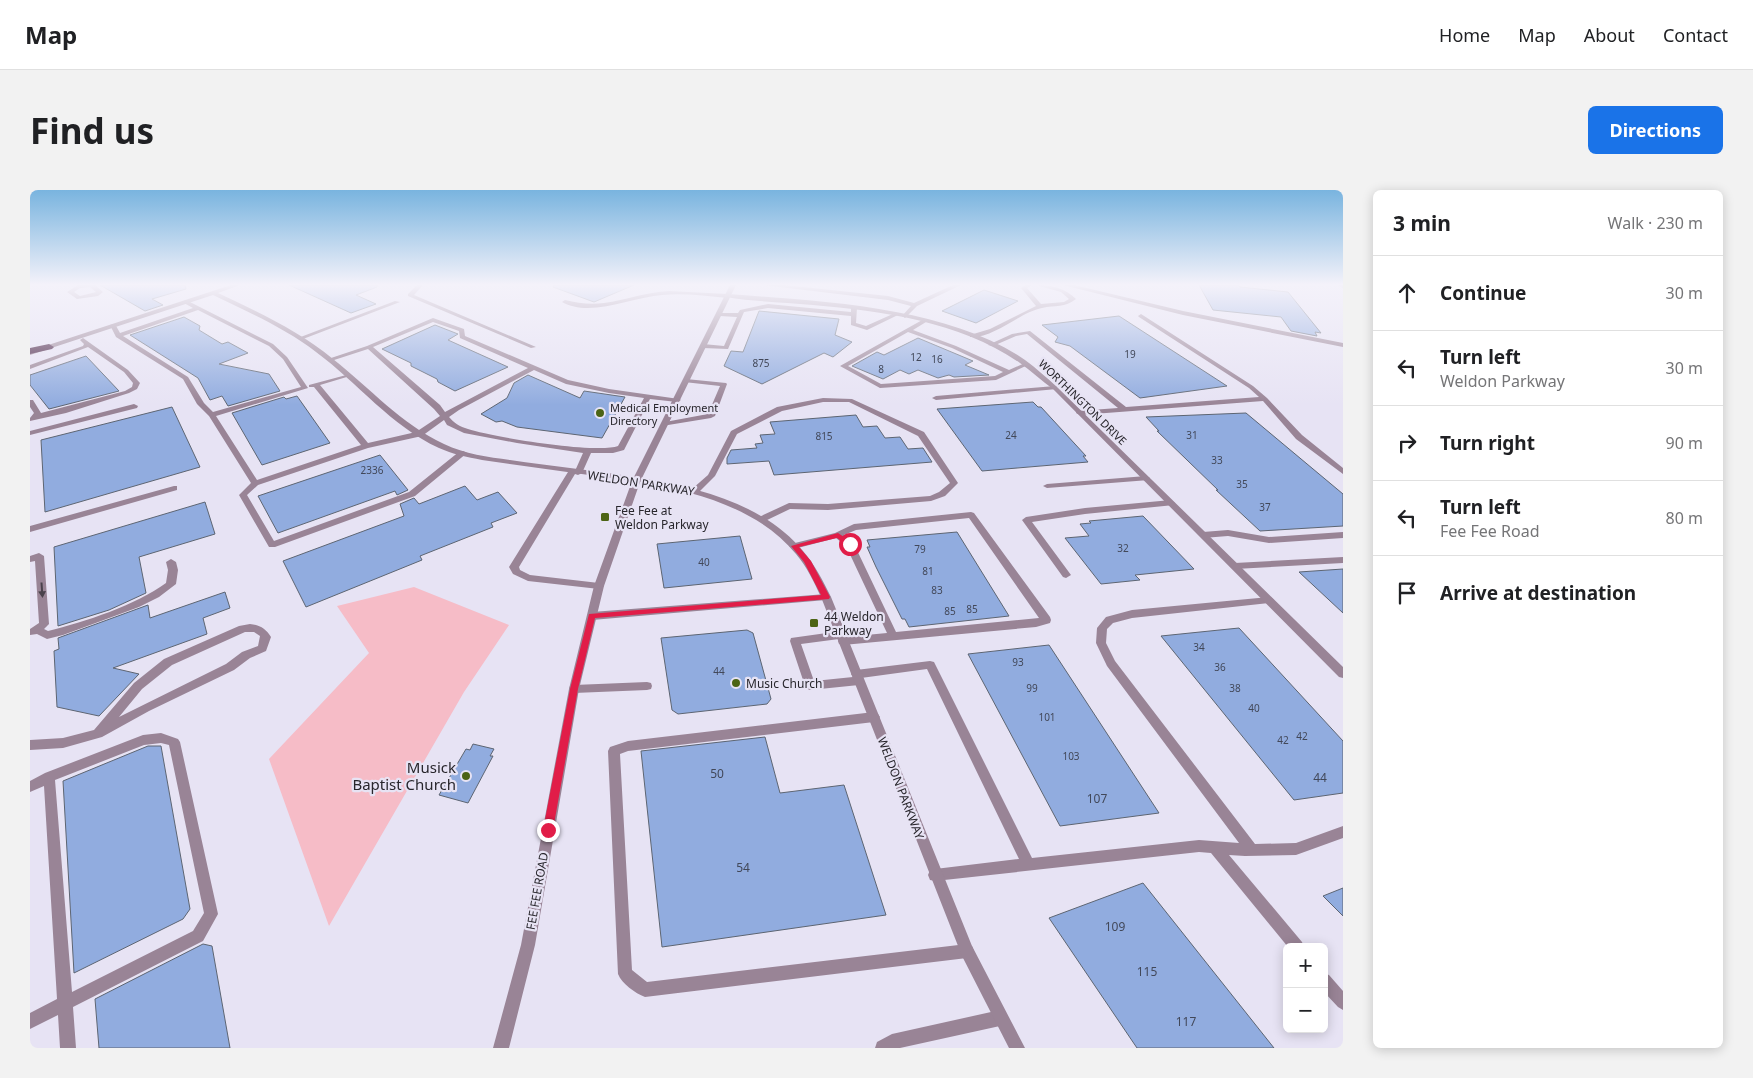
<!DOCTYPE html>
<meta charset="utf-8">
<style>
body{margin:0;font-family:"Noto Sans",sans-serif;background:#f2f2f2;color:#202124}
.controls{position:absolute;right:15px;bottom:15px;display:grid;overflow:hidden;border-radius:8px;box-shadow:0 2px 12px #0003}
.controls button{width:45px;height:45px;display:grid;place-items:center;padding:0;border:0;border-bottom:1px solid #e0e0e0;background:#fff;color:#202124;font:25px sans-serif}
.stop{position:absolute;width:15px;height:15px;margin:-11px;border:4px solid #e11d48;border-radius:50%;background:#fff}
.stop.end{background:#e11d48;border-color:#fff;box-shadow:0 1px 5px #0008}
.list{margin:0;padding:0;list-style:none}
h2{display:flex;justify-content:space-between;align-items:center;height:65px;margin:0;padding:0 20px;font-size:21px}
h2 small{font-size:16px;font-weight:400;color:#757577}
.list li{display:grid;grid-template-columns:32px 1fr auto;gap:15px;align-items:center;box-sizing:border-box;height:75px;padding:0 20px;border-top:1px solid #e0e0e0}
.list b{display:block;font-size:19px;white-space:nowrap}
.list p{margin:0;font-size:16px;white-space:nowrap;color:#757577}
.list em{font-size:16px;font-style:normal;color:#757577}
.icon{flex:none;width:28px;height:28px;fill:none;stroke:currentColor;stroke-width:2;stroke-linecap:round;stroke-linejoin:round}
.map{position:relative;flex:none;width:1313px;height:858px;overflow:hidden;border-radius:8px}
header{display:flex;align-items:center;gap:30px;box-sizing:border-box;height:70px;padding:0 25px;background:#fff;border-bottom:1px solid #e0e0e0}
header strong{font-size:24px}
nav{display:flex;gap:28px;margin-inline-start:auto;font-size:18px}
.intro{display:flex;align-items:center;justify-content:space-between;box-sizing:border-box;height:120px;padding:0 30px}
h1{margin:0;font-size:35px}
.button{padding:12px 22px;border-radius:8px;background:#1a73e8;color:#fff;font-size:18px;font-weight:700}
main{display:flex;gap:30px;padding:0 30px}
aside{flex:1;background:#fff;border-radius:8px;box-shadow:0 2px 12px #0003}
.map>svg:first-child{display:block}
</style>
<header>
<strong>Map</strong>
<nav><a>Home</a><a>Map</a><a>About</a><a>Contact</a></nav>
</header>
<div class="intro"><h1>Find us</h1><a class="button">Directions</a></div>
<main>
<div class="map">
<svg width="1313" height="858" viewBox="0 0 1313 858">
<rect width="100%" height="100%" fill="#e7e3f4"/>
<path fill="#f6bcc7" d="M384 397 479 435 434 502 299 736 239 569 339 463 307 416Z"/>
<path fill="#91acdf" stroke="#5d6572" d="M70 95H155L156 99 122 109 133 115 115 121Z
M259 95H347V97L326 105 346 114 321 123Z
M524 95H604L564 112 523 97Z
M1169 95H1208L1210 97 1258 102 1291 143 1285 142 1287 146 1261 141 1251 127 1183 120Z
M954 100 988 111 946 133 912 121Z
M729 121 809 129 805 145 822 152 803 167 794 163 732 194 694 176 701 161 713 162Z
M1089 126 1197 196 1110 208 1040 156 1025 152 1028 147 1012 135Z
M154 127 170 136 169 140 192 154 198 152 218 163 189 174 239 184 250 201 198 216 192 206 180 210 168 188 100 145Z
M405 135 428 144 418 150 478 177 425 201 408 192 407 189 381 176V173L352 159Z
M888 148 943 171 935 175 959 185 924 187 919 185 908 188 888 180 879 184 870 180 853 189 822 176 847 162 854 165Z
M56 166 89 201 19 219 0 195V185Z
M498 185 550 208 554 201 595 207 572 248 487 237 472 231 466 232 451 224 477 208 484 193Z
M267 206 300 253 232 275 202 223 254 207 256 209Z
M1003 212 1008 217H1011L1056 266H1053L1058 272 952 281 907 219Z
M142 217 170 277 15 322 11 250Z
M1216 223 1313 304V336L1230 341 1186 300H1188L1127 241H1129L1116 227Z
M826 225 833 237 847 236 855 248 870 247 878 259 893 258 902 272 744 285 739 271 697 274V268L701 260 727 258 725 254 733 253 730 245 745 244 740 232Z
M350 265 378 300 367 305 365 301 248 343 228 306Z
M435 296 447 310 468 302 487 323 461 333 463 337 390 366 392 370 276 417 253 371 374 326 370 314 384 308 389 314Z
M175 312 185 344 109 367 116 403 79 420 28 436 24 357Z
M1113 326 1164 379 1105 385 1110 390 1071 394 1035 348 1059 346 1050 334 1061 333 1059 331Z
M927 342 979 426 879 437 875 429H872L846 377 837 357H840L837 350Z
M710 346 722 389 634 398 627 354Z
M1313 379V423L1269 382Z
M195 402 200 418 173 428 177 444 83 478 109 484 69 526 27 517 24 461 29 459 28 448 118 415 120 428Z
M1209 438 1313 551V603L1264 610 1131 446Z
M717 440 723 443 741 509 737 514 648 524 642 520 631 448Z
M1019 455 1129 623 1030 636 938 464Z
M735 547 750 603 814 595 856 725 632 757 611 561Z
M443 554 464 559 460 566H463L438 613 409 605 436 559 440 560Z
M118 556H131L160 719 153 729 44 783 33 591Z
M1113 693 1244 858H1107L1019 728Z
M1313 698V726L1293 706Z
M173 754 182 756 200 858H69L65 809Z"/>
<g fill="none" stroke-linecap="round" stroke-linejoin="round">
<path fill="#998496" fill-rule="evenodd" d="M48 95H65L73 102 68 106 47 109 37 102ZM60 97 66 102 50 106 44 102 50 98Z
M387 95H393L384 105 506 157 501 158 378 106V104Z
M733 95H754L858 106 884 113 923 95H931L887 116 875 128 872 126 881 116 858 110Z
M995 95H1002L997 98 1011 114 1034 112 1039 109 1031 102 1006 95C1022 95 1035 98 1046 109 1035 118 1025 115 1012 118 990 122 965 148 940 147V145L960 139 1006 116 991 98Z
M1033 95H1044L1153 121 1313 153V157L1153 125Z
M639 101 698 104 701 106 698 108C676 106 654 103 632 105 602 107 560 128 532 112L535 110C548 113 560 115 574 113 596 110 616 102 639 101Z
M156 110 243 154 257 167 278 198 186 226 227 290 331 255 284 197H279V195L320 184V186L290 195 338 253 386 242 410 226 404 219 338 159 301 171 298 169 337 156 403 128 434 139 435 146 538 190 579 199 649 209 651 210 647 212 620 209 594 260 583 263H561L552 283 548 285 545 284 489 377 490 380 500 385 569 393 574 396 572 398 569 399 498 391 483 384 479 377 538 282 542 280 545 281 553 263 487 253 434 243 417 235 414 230 392 246 338 258 228 295 217 305 244 351 379 302 430 261H433L437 263 385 306 245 357H239L209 305 221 293 179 226 167 214 153 189 86 147 80 135 85 134 90 143 163 118 154 113V111ZM168 120 239 156 253 169 271 197 183 222 174 213 158 187 93 146ZM403 132 429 141 430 148 498 178 415 222 410 215 343 157ZM504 180 536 194 579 203 614 208 588 256C567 264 462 247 438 239 430 237 423 232 419 227L429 220Z
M365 111 370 112 273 149 268 148Z
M738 114 821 122V118L824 116 827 118 826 133 836 136 865 123 870 124 837 140 821 135V126L738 118 714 122 698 159 673 158 670 156 673 154 694 156 707 127 690 126 687 124 688 123H708L710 120Z
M1111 124 1223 196 1237 208 1272 245 1313 278V284L1266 249 1233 211 1050 225 1046 223 1047 221 1088 218 997 144 986 146 963 156 958 155 982 144 1000 141 1096 217 1229 207 1219 198 1109 127 1108 126Z
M894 129 896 130V132L883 140 926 156 979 180 995 173 1000 174 966 190 850 198 810 176ZM878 142 922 158 973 182 965 186 851 194 818 176Z
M53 148 98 180 110 193 107 199 99 203 36 223 0 231V228L4 223 0 217V210H3L11 223 95 201 102 197 103 193 94 182 58 157 0 179V175L53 156 54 154 50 150Z
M656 189 696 193 697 194 685 226 681 228 632 236 631 234 635 232 678 224 690 196 654 192 653 191Z
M1025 196 1027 197V199L906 210 902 208 906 206Z
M793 208 822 209 894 242 928 293 915 306 901 311 798 320 760 319 735 331H729L728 329 729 327 759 313 798 314 900 306 909 302 920 293 888 246 819 212H793L752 221 707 244 685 286 668 303H662V299L678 285 701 241 747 217Z
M104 214 108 216 107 218 0 245V241Z
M1116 286 1120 288 1119 290 1017 298 1013 296 1017 294Z
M144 296H147V300L0 342V336Z
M1141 310 1145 313 1144 315 1055 324 1002 332 1041 385 1036 388 1033 387 992 330 996 327 1055 318Z
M941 322 944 323 1020 427 1021 430 1020 433 1006 437 813 455 809 454 808 451 809 449 771 454 784 491 823 487 821 484 822 481 826 480 900 471 904 472 1002 668 1169 650 1209 653 1077 476 1066 453 1067 438 1076 427 1102 420 1239 407 1242 408 1244 410 1239 413 1102 428 1083 433 1077 439 1076 453 1085 471 1225 654 1266 653 1313 636V648L1266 665 1215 666 1199 665 1272 752 1274 757H1258L1181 663 1169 662 905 691 900 690 898 685 900 680 905 679 989 669 897 479 831 488 834 491 833 494 829 495 780 500 776 499 760 451 761 448 811 441 815 442 816 445 815 447 857 443 816 356 806 348 764 359 759 356 761 354 805 343 824 334ZM939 328 1009 428 866 442 824 354 814 345 826 340Z
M1198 340 1239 347 1313 342V348L1239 353 1198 346 1173 348 1169 345 1173 342Z
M9 363 14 366 19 434 14 439 18 441C55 432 106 415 136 393L138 380 136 372 141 369 146 372 148 380 146 394 129 407 109 417 33 445 17 449 7 444 0 445V439L9 433 5 371 0 372V366Z
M1313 367V373L1205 379 1200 376 1205 373Z
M796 404 801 407 796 410 562 430 557 426 562 422Z
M220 434C230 435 236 439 241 447L236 461 220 468 204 480 119 521 72 547 33 558 0 560V550L33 548 64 540 104 493 134 469 209 436ZM215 442H224L230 446 228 456 212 462 196 474 89 527 112 499 142 475Z
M617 492 621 493 622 496 621 499 617 500 544 503 540 502 539 499 540 496 544 495Z
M844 522 848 524 850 527 848 530 844 532 598 561 590 564 602 780 617 792 937 754 942 756 944 761 942 766 937 768 615 807C605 803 592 794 588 784L578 561 580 557 598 551Z
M131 543 148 549 150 552 188 724 173 751 43 817 46 858H30L28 825 0 839V823L27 809 14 596 0 602V591L15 583 113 545ZM131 553 139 555 174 723 163 741 42 802 25 590 114 555Z
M1294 783 1299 785 1313 801V820L1308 817 1294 802Z
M970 820 975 823 978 828 975 833 970 836 870 858H845L847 852 862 844Z"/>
<path fill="#998496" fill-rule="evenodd" d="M698 104C790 111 917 116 995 170 1006 178 1017 188 1027 197L1313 477V488L1309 487 1023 199C1012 191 1001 181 990 173 931 132 853 121 783 115 754 112 725 112 696 107L695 106Z"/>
<path fill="#998496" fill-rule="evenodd" d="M201 95H210L188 103C228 122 269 141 303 169 340 198 371 234 414 254 435 264 458 267 480 270 521 276 563 280 604 287L700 95H706L612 288C669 298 734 314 773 361 785 375 793 391 801 407L942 756 995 858H979L932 766 791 407C784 392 777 377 766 364 728 318 666 302 610 292L574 396 549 499 505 755 479 858H463L491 755 539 499 564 396 602 291 452 270C437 267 422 264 409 258 361 236 328 193 286 162 255 138 218 122 183 105L0 165V161Z
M1307 95H1313V98Z"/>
<path fill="#40193d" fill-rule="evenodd" d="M19 154 24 157 22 159 0 164V158Z"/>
</g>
<defs><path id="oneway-solid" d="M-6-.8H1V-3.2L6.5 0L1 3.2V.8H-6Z" transform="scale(1.25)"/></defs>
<use fill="#4a424c" href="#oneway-solid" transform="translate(12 400) rotate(86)"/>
<linearGradient id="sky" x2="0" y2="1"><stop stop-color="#79b4df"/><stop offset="0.44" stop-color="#f4f2fa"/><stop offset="1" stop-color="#f4f2fa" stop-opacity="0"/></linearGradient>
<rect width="1313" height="215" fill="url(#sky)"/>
<path fill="#e11d48" d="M808 343 823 353V356H818L807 348 769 357 781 371 800 407 799 409 565 428 548 499 523 640 521 643H514L513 640 540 499 559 424 791 405 774 372 761 356Z"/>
<g fill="#4c6414" stroke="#e7e3f4" stroke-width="2">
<circle cx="570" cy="223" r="5"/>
<rect x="570" y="322" width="10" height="10" rx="2.5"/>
<rect x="779" y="428" width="10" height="10" rx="2.5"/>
<circle cx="706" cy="493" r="5"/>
<circle cx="436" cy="586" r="5"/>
</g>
<g text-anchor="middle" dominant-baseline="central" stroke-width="4.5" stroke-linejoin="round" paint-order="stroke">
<g font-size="10" fill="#424859">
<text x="1100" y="164">19</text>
<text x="886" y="167">12</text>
<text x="907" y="169">16</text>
<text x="731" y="173">875</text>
<text x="851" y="179">8</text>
<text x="981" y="245">24</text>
<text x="1162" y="245">31</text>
<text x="794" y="246">815</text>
<text x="1187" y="270">33</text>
<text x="342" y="280">2336</text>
<text x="1212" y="294">35</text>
<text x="1235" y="317">37</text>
<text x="1093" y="358">32</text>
<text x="890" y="359">79</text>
<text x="674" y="372">40</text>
<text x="898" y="381">81</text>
<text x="907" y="400">83</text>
<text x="942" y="419">85</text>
<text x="920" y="421">85</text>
<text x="1169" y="457">34</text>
<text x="988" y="472">93</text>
<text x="1190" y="477">36</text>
<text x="689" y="481">44</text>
<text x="1002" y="498">99</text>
<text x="1205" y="498">38</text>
<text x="1224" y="518">40</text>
<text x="1017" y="527">101</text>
<text x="1272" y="546">42</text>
<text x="1253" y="550">42</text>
<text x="1041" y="566">103</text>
</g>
<g font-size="11" fill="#28262c" stroke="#e7e3f4">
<text transform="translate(1053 212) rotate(44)">WORTHINGTON DRIVE</text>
</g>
<g font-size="11" fill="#28262c" stroke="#e7e3f4" text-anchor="start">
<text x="580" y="217">Medical Employment<tspan x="580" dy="13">Directory</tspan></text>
</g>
<g font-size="12" fill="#28262c" stroke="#e7e3f4">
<text transform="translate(611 293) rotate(9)">WELDON PARKWAY</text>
<text transform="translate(871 598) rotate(69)">WELDON PARKWAY</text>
<text transform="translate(507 701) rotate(-80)">FEE FEE ROAD</text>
</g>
<g font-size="12" fill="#28262c" stroke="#e7e3f4" text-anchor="start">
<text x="585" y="320">Fee Fee at<tspan x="585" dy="14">Weldon Parkway</tspan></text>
<text x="794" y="426">44 Weldon<tspan x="794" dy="14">Parkway</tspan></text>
<text x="716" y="493">Music Church</text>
</g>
<g font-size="12" fill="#424859">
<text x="687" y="583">50</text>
<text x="1290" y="587">44</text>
<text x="1067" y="608">107</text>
<text x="713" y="677">54</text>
<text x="1085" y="736">109</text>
<text x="1117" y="781">115</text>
<text x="1156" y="831">117</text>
</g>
<g font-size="15" fill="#28262c" stroke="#e7e3f4" text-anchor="end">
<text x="426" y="577">Musick<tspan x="426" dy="17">Baptist Church</tspan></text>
</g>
</g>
</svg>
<div class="controls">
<button>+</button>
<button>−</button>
</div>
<div class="stop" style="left:820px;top:354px"></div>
<div class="stop end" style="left:518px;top:640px"></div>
</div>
<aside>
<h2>3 min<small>Walk · 230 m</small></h2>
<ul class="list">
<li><svg class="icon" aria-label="ahead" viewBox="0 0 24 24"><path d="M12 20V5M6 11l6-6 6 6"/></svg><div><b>Continue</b></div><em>30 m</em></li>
<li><svg class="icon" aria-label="left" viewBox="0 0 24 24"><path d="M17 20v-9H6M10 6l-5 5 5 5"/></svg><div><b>Turn left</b><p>Weldon Parkway</p></div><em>30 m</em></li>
<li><svg class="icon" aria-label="right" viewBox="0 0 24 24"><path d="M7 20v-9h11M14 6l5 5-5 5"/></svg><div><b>Turn right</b></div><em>90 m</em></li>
<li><svg class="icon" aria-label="left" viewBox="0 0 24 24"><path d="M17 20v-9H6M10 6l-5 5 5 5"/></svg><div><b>Turn left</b><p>Fee Fee Road</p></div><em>80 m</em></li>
<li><svg class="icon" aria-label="arrive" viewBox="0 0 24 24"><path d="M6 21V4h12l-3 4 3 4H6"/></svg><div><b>Arrive at destination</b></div></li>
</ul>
</aside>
</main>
